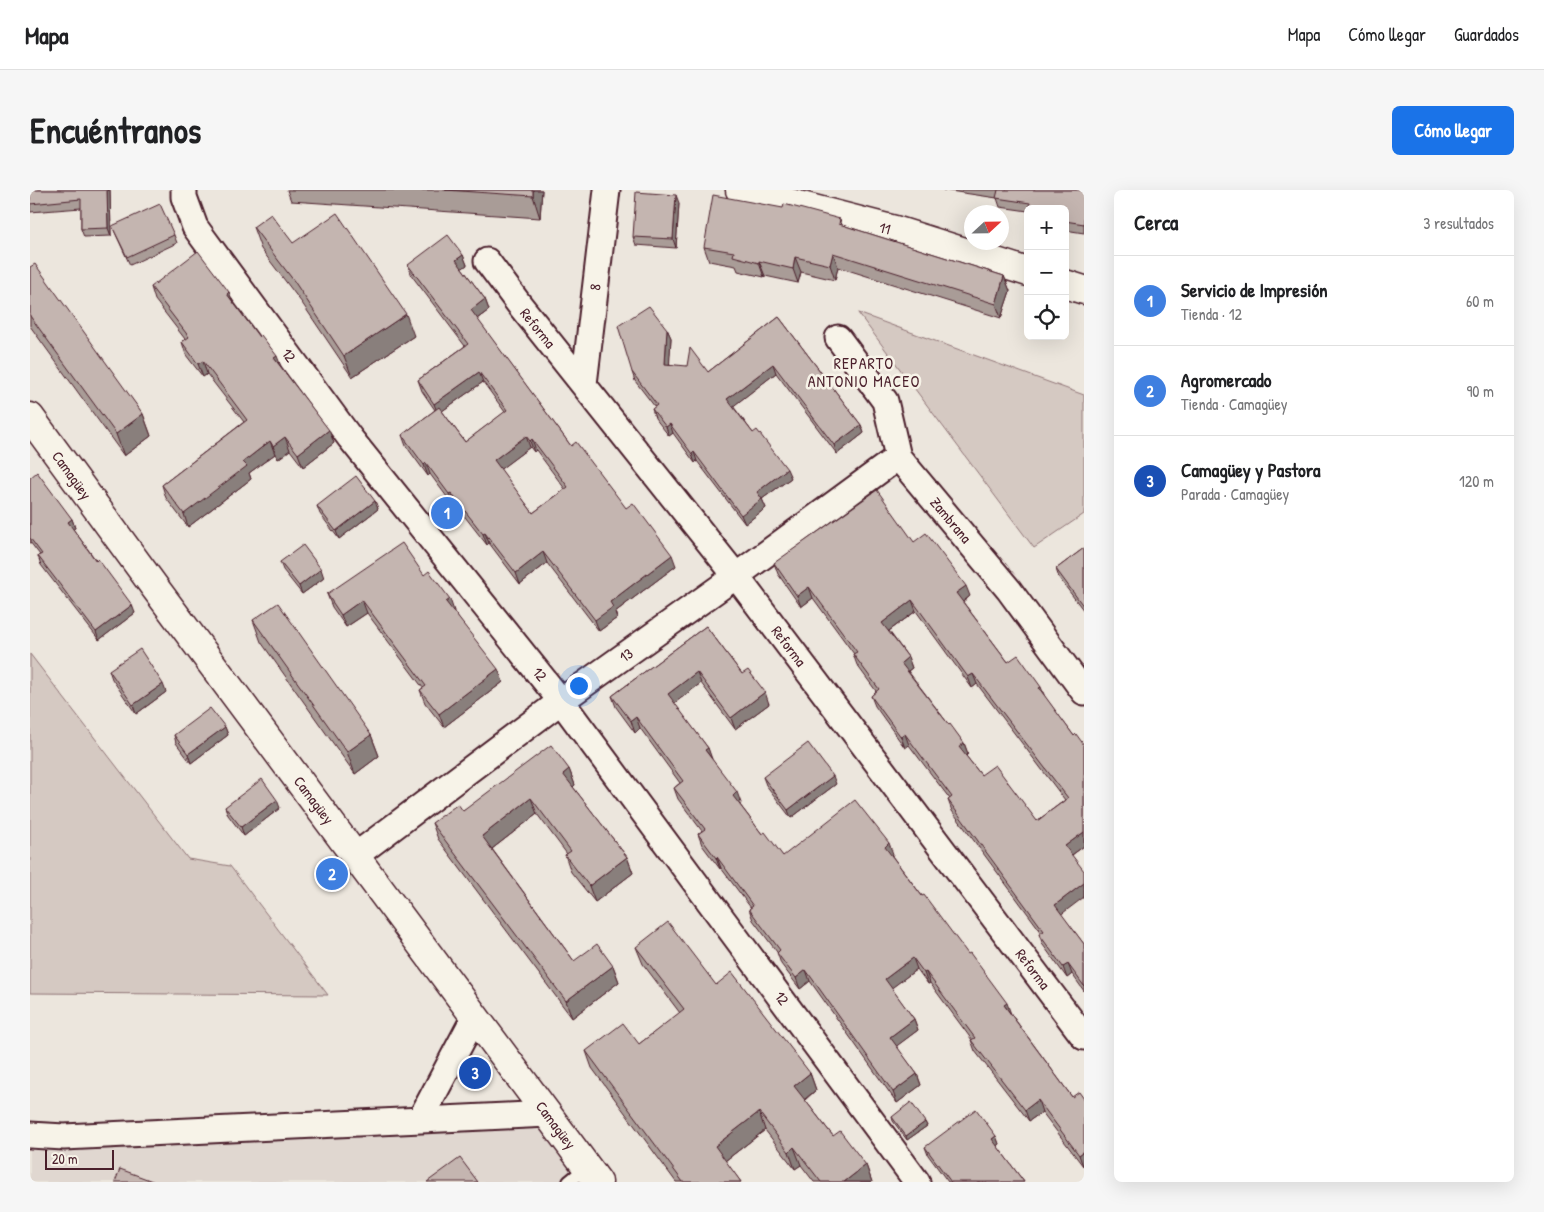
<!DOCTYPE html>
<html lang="es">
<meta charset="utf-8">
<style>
body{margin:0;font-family:"Patrick Hand",sans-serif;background:#f6f6f6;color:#202124}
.controls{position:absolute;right:15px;top:15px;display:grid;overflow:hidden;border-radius:8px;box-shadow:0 5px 20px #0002}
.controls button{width:45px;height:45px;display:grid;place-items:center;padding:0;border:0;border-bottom:1px solid #e0e0e0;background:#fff;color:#202124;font:25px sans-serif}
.compass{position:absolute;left:934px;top:15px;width:45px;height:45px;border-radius:50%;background:#fff;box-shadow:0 5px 20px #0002;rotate:68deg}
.scale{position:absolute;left:15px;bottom:12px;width:69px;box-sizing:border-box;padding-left:5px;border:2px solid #4a1f2b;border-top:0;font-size:14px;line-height:18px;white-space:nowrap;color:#4a1f2b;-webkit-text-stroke:4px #f7f3e8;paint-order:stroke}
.you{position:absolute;left:548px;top:495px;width:18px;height:18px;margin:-12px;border:4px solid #fff;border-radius:50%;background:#1a73e8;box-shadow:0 0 0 8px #1a73e833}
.badge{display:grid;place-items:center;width:32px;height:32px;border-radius:50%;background:#1a73e8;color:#fff;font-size:16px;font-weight:700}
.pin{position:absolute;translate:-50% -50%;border:2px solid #fff;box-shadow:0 1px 5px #0006}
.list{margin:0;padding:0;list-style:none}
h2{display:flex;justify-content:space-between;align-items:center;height:65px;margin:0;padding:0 20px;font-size:21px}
h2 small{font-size:16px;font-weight:400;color:#757577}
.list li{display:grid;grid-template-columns:32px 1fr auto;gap:15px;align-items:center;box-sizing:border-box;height:90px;padding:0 20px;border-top:1px solid #e0e0e0}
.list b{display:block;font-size:19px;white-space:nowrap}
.list p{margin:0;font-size:16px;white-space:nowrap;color:#757577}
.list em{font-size:16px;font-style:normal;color:#757577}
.icon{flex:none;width:28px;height:28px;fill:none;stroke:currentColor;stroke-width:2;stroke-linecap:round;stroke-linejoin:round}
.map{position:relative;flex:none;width:1054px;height:992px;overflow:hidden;border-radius:8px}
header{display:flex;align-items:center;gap:30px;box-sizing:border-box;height:70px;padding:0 25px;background:#fff;border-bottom:1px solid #e0e0e0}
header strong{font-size:24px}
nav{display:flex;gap:28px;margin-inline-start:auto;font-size:18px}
.intro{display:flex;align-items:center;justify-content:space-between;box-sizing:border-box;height:120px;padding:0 30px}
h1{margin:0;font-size:35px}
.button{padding:12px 22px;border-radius:8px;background:#1a73e8;color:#fff;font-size:18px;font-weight:700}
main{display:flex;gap:30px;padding:0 30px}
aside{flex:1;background:#fff;border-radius:8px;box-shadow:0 5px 20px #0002}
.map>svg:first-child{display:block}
</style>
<header>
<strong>Mapa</strong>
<nav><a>Mapa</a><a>Cómo llegar</a><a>Guardados</a></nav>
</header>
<div class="intro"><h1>Encuéntranos</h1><a class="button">Cómo llegar</a></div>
<main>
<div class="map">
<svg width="1054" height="992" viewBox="0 0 1054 992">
<rect width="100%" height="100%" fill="#ece6dd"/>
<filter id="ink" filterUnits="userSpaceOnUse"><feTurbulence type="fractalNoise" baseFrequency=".02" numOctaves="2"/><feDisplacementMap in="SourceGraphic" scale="10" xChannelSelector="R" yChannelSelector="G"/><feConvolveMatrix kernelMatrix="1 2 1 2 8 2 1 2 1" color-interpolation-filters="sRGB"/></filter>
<g filter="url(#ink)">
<path fill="#e0d7d0" d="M518 924 568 992H0V937Z"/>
<path fill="#d5c9c2" stroke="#907476" d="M828 123 1054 205V324L1004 358Z
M0 464 158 669 200 676 298 805 0 803Z"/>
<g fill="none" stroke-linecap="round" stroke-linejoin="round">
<defs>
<path id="lane" d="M539 992 557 977"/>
<path id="street" d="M154 0V7L165 37 320 248 531 511 887 992
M457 71 489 114 706 386 1054 847
M808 148 855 211 868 267 979 400 1054 502
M554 194 577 0
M325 666 531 511 706 386 868 267
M390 930 445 826
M0 945 34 947 518 924"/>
<path id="secondary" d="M710 0 865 40 998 82
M1035 94 1054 100
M0 227 126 399 568 992"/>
</defs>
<use href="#lane" stroke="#4a1f2b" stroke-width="16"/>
<use href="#street" stroke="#4a1f2b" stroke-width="29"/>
<use href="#secondary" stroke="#4a1f2b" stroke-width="31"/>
<use href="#lane" stroke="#f7f3e8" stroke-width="12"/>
<use href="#street" stroke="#f7f3e8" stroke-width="25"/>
<use href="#secondary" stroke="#f7f3e8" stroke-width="28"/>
</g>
<path fill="#a99c97" stroke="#4a1f2b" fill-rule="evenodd" d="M0 0H80L81 46 54 47 51 39V18L0 22Z
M257 0H512L510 28 261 11Z
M913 0H1054V43L1035 40V19H998V21L970 17 967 8Z
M649 13 646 58 606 55 603 47Z
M810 29 812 35 974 86 980 101 971 128 808 77 805 90 771 82 768 93 735 86 734 87 708 81 706 76 679 71 674 57Z
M82 36 144 45 147 53 100 75Z
M223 37 263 53 384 146 322 187 272 113 231 59Z
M433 65 437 75 432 78 455 109 459 120 447 129 541 256 646 376 585 422 587 428 569 441 517 373 490 394 459 353 457 355 425 314 423 315 400 284 398 286 376 256 372 245 405 220 392 201 388 190 435 156 382 86 378 75ZM453 192 475 222 435 252 412 221ZM500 257 504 262 506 260 535 299 503 323 470 279Z
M0 77 113 224 121 246 94 266 0 136Z
M121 97 199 102 203 112 251 177 304 253 273 277 260 260 248 269 245 264 219 283 221 289 158 337 136 308 132 295 214 232 177 184 173 187 156 165 152 152 155 149 125 110Z
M749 127 831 235 834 243 807 264 746 183 703 216 723 243 761 288 732 309 736 318 715 334 667 271 665 273 643 243 639 246 625 228 622 219 625 217 605 191 602 182 637 139 641 148 639 174 678 182Z
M0 288 42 329 45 338 43 339 105 423 69 450 11 375 8 366 10 365 0 352Z
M345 311 348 319 309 349 290 324 287 316Z
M884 352 940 406 933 412 978 472 1015 507 1044 546 1054 555V656L1042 665 1031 724 1054 754V801L1042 784 1037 788 1013 755 1009 744 1012 743 922 621 918 610 920 609 879 555 875 558 845 516 841 506 846 501 827 475 823 464H824L783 408 771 417 748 384 744 373ZM886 421 942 498 947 494 1035 610 1007 631 951 585 936 566 938 564 934 553 919 535 878 481 882 478 878 467 859 441Z
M1054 358V421L1029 388 1026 379Z
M250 372 294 388 272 404 253 380Z
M394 385 424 421V422L473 492 414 537 395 513 390 500 393 498 337 423 316 437 302 417 297 404Z
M223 430 341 545 349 566 325 584 231 452Z
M676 436 712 484 739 514 705 539 671 493 644 513 678 558 681 568 711 613 710 615 732 644 753 666 863 664 862 666 981 824 1042 907 1053 976 1012 922 999 931 945 861 941 850H942L900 793 898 794 887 779 861 798 884 829 888 840 866 856 887 884 891 895 867 913 780 791 770 799 751 774 747 762 723 730 719 719 721 718 691 678 690 679 672 655 668 644 672 641 648 609 644 598 650 593 610 538 605 543 586 517 582 506Z
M79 480 136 502 106 524 82 489Z
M195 537 198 545 161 573 146 553 144 545Z
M539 579 545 595 543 597 597 667 603 683 565 712 541 682 535 665 537 664 507 624 462 659 544 771 583 776 589 792 542 828 408 649 402 633Z
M733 587 806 594 761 628 736 595Z
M195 617 250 618 214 646 198 625Z
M606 757 686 795 780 883 786 900 775 910 803 946 836 975 842 992H784L771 975 765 979 735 940 695 971 711 992H646L562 878 556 861 609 854 650 823 613 774Z
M862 927 895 932 897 936 877 950 863 931Z
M966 946 969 954 967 956 994 992H918L898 965 895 957Z"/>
<path fill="#897f7b" stroke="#4a1f2b" d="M77 0H80L81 46 78 38Z
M503 0H512L510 28 503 6Z
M646 5 649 13 646 58 643 49Z
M803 63 808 77 805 90 800 75Z
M433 65 437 75 430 80 426 70Z
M765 67 771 82 768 93 763 79Z
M729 71 735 86 734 87 729 73Z
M974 86 980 101 971 128 966 114Z
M199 102 204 115 197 104Z
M455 109 459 120 444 131 441 120Z
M376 124 384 146 322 187 314 166Z
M637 139 641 148 639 183 635 174Z
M247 166 252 179 244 168Z
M173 171 177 184 173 187 168 174Z
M743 174 746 183 701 218 697 209Z
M449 182 453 192 408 224 404 214Z
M113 224 121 246 94 266 86 244Z
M640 234 643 243 639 246 636 237Z
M831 235 834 243 807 264 804 255Z
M299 240 304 253 273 277 268 264Z
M496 246 500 257 468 281 464 270Z
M255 247 260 260 248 269 243 256Z
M502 249 506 260 504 262 500 251Z
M240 251 245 264 219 283 221 289 158 337 154 324 213 272Z
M664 262 667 271 665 273 662 264Z
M396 273 400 284 398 286 394 275Z
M757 279 761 288 732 309 736 318 715 334 711 325 727 302Z
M421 303 425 314 423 315 419 304Z
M345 311 348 319 309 349 306 341Z
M42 329 45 338 41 341 38 332Z
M455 343 459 353 457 355 453 344Z
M513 362 517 373 490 394 486 383Z
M642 365 646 376 585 422 587 428 569 441 565 430 580 412Z
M291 379 294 388 272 404 269 396Z
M936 396 940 406 930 414 926 403Z
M779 397 783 408 771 417 767 406Z
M420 409 424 421 421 424 416 412Z
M332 410 337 423 316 437 311 425Z
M882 410 886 421 856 443 852 433Z
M102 415 105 423 69 450 66 442Z
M878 467 882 478 875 483 871 473Z
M468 479 473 492 414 537 409 524Z
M667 482 671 493 642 515 638 504Z
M943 484 947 494 942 498 938 487Z
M133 494 136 502 106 524 103 515Z
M1011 497 1015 507 1009 498Z
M735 502 739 514 705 539 701 528Z
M606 527 610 538 605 543 601 531Z
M195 537 198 545 161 573 158 564Z
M875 544 879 555 875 558 871 547Z
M341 545 349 566 325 584 317 562Z
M934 553 938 564 933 568 929 557Z
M678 558 682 569 675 560Z
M539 579 545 595 539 600 533 584Z
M803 586 806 594 761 628 758 620Z
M707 602 711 613 707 617 703 606Z
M501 608 507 624 458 662 452 646Z
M247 610 250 618 214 646 211 637Z
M1054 642V656L1039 667 1035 656Z
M859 653 863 664 859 668 855 657Z
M597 667 603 683 565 712 559 696Z
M687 667 691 678 690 679 686 668Z
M1054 693V707L1029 726 1025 715Z
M883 768 887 779 859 800 855 789Z
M1038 774 1042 784 1037 788 1033 777Z
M583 776 589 792 542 828 536 811Z
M776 780 780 791 770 799 766 788Z
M896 782 900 793 898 794 894 783Z
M977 813 981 824 974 815Z
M884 829 888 840 864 858 860 847Z
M780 883 786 900 770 913 764 896Z
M887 884 891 895 867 913 863 902Z
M1008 910 1012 922 999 931 995 920Z
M729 922 735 940 691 974 685 956Z
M895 932 897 936 877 950 876 946Z
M966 946 969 954 965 957 962 949Z
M764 957 771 975 765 979 759 962Z
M1054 961V975L1053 976 1049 965Z
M836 975 842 992H814Z"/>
<path fill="#c4b5b0" stroke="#4a1f2b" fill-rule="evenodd" d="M0 0H77L78 38 51 39V9L0 14Z
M415 0H503V6Z
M968 0H1054V34L1035 31V19H1008L999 18 1000 13 966 8Z
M606 2 646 5 643 49 603 47Z
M683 5 753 18 754 14 810 29 809 34 974 86 966 114 803 63 800 75 765 67 763 79 729 71V73L703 66 704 62 674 57Z
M130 14 144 45 97 67 82 36Z
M307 23 376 124 314 166 264 91 223 37 241 24 263 53Z
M418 45 433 65 426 70 455 109 441 120 541 256 546 252 596 318 603 313 642 365 580 412 583 417 565 430 513 362 486 383 455 343 453 344 421 303 419 304 396 273 394 275 372 245 409 217 435 252 477 220 449 182 404 214 388 190 438 154 378 75ZM496 246 500 251 502 249 538 297 503 323 464 270Z
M168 61 199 102 197 104 229 147 231 145 247 166 244 168 299 240 268 264 255 247 243 256 240 251 213 272 217 276 154 324 132 295 217 230 173 171 168 174 152 152 159 147 121 97Z
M5 74 113 224 86 244 0 126V77Z
M619 116 637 139 635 174 657 176 660 158 678 182 749 127 831 235 804 255 743 174 697 209 723 243 727 240 757 279 727 302 732 309 711 325 664 262 662 264 640 234 636 237 622 219 627 215 602 182 588 136Z
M7 282 42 329 38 332 66 371 68 369 102 415 66 442 8 366 12 364 0 348V288Z
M326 286 345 311 306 341 287 316Z
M847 300 884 352 896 343 936 396 926 403 978 472 988 465 1011 497 1009 498 1044 546 1046 544 1054 555V642L1035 656 1054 681V693L1025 715 1054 754V796L1038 774 1033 777 1009 744 1014 741 918 610 922 607 875 544 871 547 841 506 849 499 823 464 827 462 779 397 767 406 744 373ZM882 410 938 487 943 484 1038 608 1007 631 965 575 951 585 929 557 934 553 920 534 919 535 871 473 878 467 852 433Z
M372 353 394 385 399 381 420 409 416 412 468 479 409 524 390 500 396 496 332 410 311 425 297 404Z
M273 355 291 379 269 396 250 372Z
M1054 358V417L1026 379Z
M248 413 341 545 317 562 223 430Z
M676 436 712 484 718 480 735 502 701 528 667 482 638 504 678 558 675 560 707 602 703 606 732 644 735 642 753 666 825 610 859 653 855 657 892 706 894 705 938 764 940 763 977 813 974 815 1042 907 1049 902 1054 909V961L1049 965 1008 910 995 920 941 850 945 848 896 782 894 783 883 768 855 789 884 829 860 847 887 884 863 902 776 780 766 788 747 763 750 760 719 719 723 716 687 667 686 668 668 644 675 639 644 598 653 591 606 527 601 531 582 506Z
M110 459 133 494 103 515 79 480Z
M180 518 195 537 158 564 144 545Z
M778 553 803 586 758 620 733 587Z
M521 555 539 579 533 584 597 667 559 696 535 665 541 661 501 608 452 646 544 771 567 754 583 776 536 811 402 633 428 614 433 621Z
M232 589 247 610 211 637 195 617Z
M638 732 686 795 702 782 780 883 764 896 803 946 810 941 836 975 814 992H791L764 957 759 962 729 922 685 956 711 992H653L556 861 593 833 609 854 654 819 606 757Z
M881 912 895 932 876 946 862 927Z
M946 919 966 946 962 949 994 992H921L895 957Z
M430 968 448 992H397Z
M90 979 125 992H85Z"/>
</g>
<g text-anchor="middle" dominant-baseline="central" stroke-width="5" stroke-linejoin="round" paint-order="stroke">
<g font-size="15" fill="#4a1f2b" stroke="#f7f3e8">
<text transform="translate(855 38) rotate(15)">11</text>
<text transform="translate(565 97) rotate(-83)">8</text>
<text transform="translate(508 138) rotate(51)">Reforma</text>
<text transform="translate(259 165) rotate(54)">12</text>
<text transform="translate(42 285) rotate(54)">Camagüey</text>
<text transform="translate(921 330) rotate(50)">Zambrana</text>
<text transform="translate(759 456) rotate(53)">Reforma</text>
<text transform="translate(596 465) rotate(-36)">13</text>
<text transform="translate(510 484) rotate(51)">12</text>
<text transform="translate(284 610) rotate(53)">Camagüey</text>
<text transform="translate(1003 779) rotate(53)">Reforma</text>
<text transform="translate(752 808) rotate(54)">12</text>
<text transform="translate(526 935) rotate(53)">Camagüey</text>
</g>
<g font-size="16" letter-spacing="1" fill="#4a1f2b" stroke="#f7f3e8">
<text x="834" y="173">REPARTO<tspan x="834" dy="18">ANTONIO MACEO</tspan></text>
</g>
</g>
</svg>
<div class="controls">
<button>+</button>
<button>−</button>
<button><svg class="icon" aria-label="locate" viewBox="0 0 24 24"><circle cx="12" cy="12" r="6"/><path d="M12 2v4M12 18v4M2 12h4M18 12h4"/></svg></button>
</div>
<svg class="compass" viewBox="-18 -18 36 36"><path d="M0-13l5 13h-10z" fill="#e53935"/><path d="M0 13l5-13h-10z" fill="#757577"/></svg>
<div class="scale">20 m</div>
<div class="you"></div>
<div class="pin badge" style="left:417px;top:323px;background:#3f7fe0">1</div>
<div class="pin badge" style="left:302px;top:684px;background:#3f7fe0">2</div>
<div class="pin badge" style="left:445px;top:883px;background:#1a4fb4">3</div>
</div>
<aside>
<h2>Cerca<small>3 resultados</small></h2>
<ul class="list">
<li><span class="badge" style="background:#3f7fe0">1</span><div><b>Servicio de Impresión</b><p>Tienda · 12</p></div><em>60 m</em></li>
<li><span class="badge" style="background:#3f7fe0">2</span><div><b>Agromercado</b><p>Tienda · Camagüey</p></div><em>90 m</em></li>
<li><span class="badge" style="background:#1a4fb4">3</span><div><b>Camagüey y Pastora</b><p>Parada · Camagüey</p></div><em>120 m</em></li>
</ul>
</aside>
</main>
